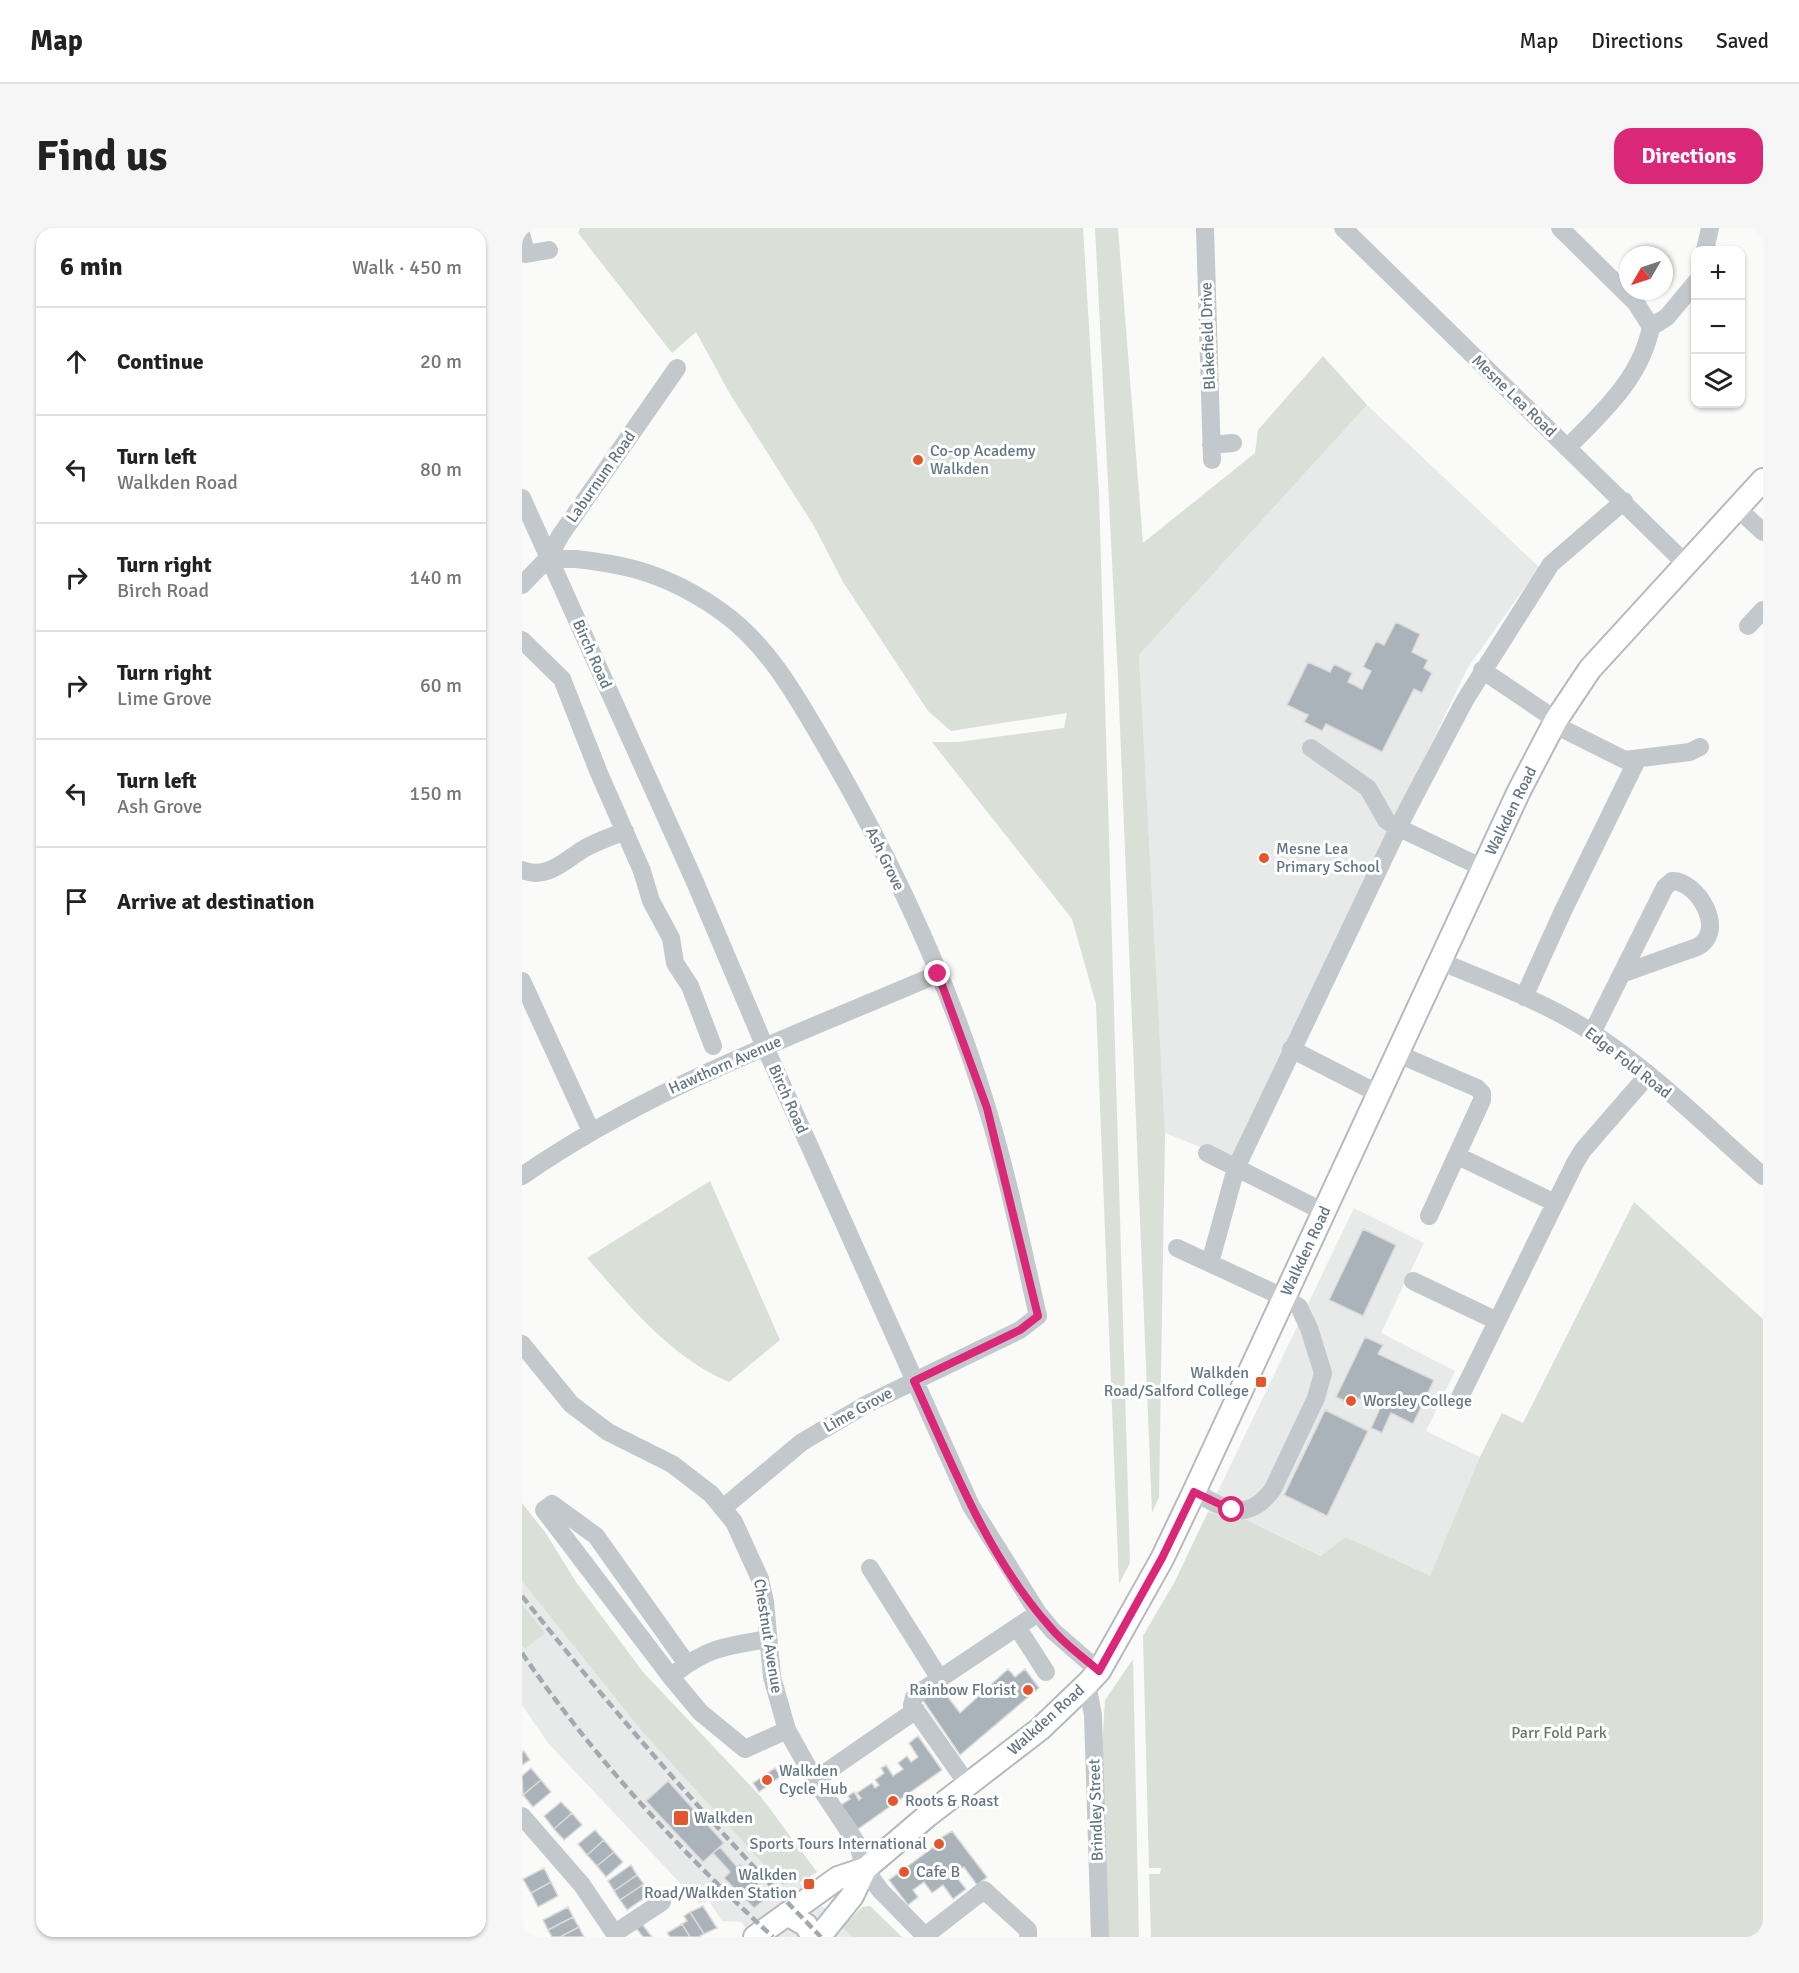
<!DOCTYPE html>
<meta charset="utf-8">
<style>
body{margin:0;font-family:Signika,sans-serif;background:#f6f6f6;color:#222}
.controls{position:absolute;right:18px;top:18px;display:grid;overflow:hidden;border-radius:12px;box-shadow:0 2px 4px #0004}
.controls button{width:54px;height:54px;display:grid;place-items:center;padding:0;border:0;border-bottom:2px solid #e0e0e0;background:#fff;color:#222;font:30px sans-serif}
.compass{position:absolute;left:1097px;top:18px;width:54px;height:54px;border-radius:50%;background:#fff;box-shadow:0 2px 4px #0004;rotate:231deg}
.stop{position:absolute;width:18px;height:18px;margin:-14px;border:4px solid #db2777;border-radius:50%;background:#fff}
.stop.end{background:#db2777;border-color:#fff;box-shadow:0 2px 6px #0008}
.list{margin:0;padding:0;list-style:none}
h2{display:flex;justify-content:space-between;align-items:center;height:78px;margin:0;padding:0 24px;font-size:26px}
h2 small{font-size:20px;font-weight:400;color:#767676}
.list li{display:grid;grid-template-columns:39px 1fr auto;gap:18px;align-items:center;box-sizing:border-box;height:108px;padding:0 24px;border-top:2px solid #e0e0e0}
.list b{display:block;font-size:22px;white-space:nowrap}
.list p{margin:0;font-size:20px;white-space:nowrap;color:#767676}
.list em{font-size:20px;font-style:normal;color:#767676}
.icon{flex:none;width:33px;height:33px;fill:none;stroke:currentColor;stroke-width:2;stroke-linecap:round;stroke-linejoin:round}
.map{position:relative;flex:none;width:1241px;height:1709px;overflow:hidden;border-radius:18px}
header{display:flex;align-items:center;gap:36px;box-sizing:border-box;height:84px;padding:0 30px;background:#fff;border-bottom:2px solid #e0e0e0}
header strong{font-size:28px}
nav{display:flex;gap:33px;margin-inline-start:auto;font-size:21px}
.intro{display:flex;align-items:center;justify-content:space-between;box-sizing:border-box;height:144px;padding:0 36px}
h1{margin:0;font-size:42px}
.button{padding:15px 27px;border-radius:18px;background:#db2777;color:#fff;font-size:21px;font-weight:700}
main{display:flex;gap:36px;padding:0 36px}
aside{flex:1;background:#fff;border-radius:18px;box-shadow:0 2px 4px #0004}
.map>svg:first-child{display:block}
</style>
<header>
<strong>Map</strong>
<nav><a>Map</a><a>Directions</a><a>Saved</a></nav>
</header>
<div class="intro"><h1>Find us</h1><a class="button">Directions</a></div>
<main>
<aside>
<h2>6 min<small>Walk · 450 m</small></h2>
<ul class="list">
<li><svg class="icon" aria-label="ahead" viewBox="0 0 24 24"><path d="M12 20V5M6 11l6-6 6 6"/></svg><div><b>Continue</b></div><em>20 m</em></li>
<li><svg class="icon" aria-label="left" viewBox="0 0 24 24"><path d="M17 20v-9H6M10 6l-5 5 5 5"/></svg><div><b>Turn left</b><p>Walkden Road</p></div><em>80 m</em></li>
<li><svg class="icon" aria-label="right" viewBox="0 0 24 24"><path d="M7 20v-9h11M14 6l5 5-5 5"/></svg><div><b>Turn right</b><p>Birch Road</p></div><em>140 m</em></li>
<li><svg class="icon" aria-label="right" viewBox="0 0 24 24"><path d="M7 20v-9h11M14 6l5 5-5 5"/></svg><div><b>Turn right</b><p>Lime Grove</p></div><em>60 m</em></li>
<li><svg class="icon" aria-label="left" viewBox="0 0 24 24"><path d="M17 20v-9H6M10 6l-5 5 5 5"/></svg><div><b>Turn left</b><p>Ash Grove</p></div><em>150 m</em></li>
<li><svg class="icon" aria-label="arrive" viewBox="0 0 24 24"><path d="M6 21V4h12l-3 4 3 4H6"/></svg><div><b>Arrive at destination</b></div></li>
</ul>
</aside>
<div class="map">
<svg width="1241" height="1709" viewBox="0 0 1241 1709">
<rect width="100%" height="100%" fill="#fafaf8"/>
<path fill="#e8e9e9" d="M845 177 1017 339 945 441 711 932 643 905 617 427Z
M832 980 902 1015 859 1105 933 1143 904 1203 958 1229 908 1349 824 1309 800 1328 723 1291 707 1290 686 1284Z
M0 1339 273 1650 330 1709H232L219 1694 200 1693 187 1673 177 1675 26 1515 0 1477Z"/>
<path fill="#dadfd7" d="M58 0H561L577 264 608 1335 597 1356 574 776 550 691 410 514H436L542 500 545 485 429 503 406 483 321 354 292 298 208 166 174 104 150 125 56 5Z
M573 0H596L621 315 733 225 736 202 801 128 845 177 617 427 643 905 637 1269 630 1285 596 450Z
M188 953 258 1112 207 1154C148 1129 107 1077 65 1030Z
M1112 974 1241 1091V1709H629L627 1646H638L639 1640H627L621 1408 652 1355 686 1284 707 1290 723 1291 799 1328 824 1309 908 1348 958 1229 980 1185 1001 1195Z
M0 1275 23 1304 54 1354 121 1444 239 1569 295 1644 277 1655 272 1652 261 1657 120 1503 0 1353Z
M0 1376 23 1405 3 1421 0 1417Z
M611 1431 617 1709H584L580 1521 583 1472Z
M348 1678 380 1709H330L320 1699 340 1679Z"/>
<path fill="#aab3b9" stroke="#dcdcda" stroke-width="1.5" d="M874 394 898 406 890 424 906 432 902 440 910 445 900 465 892 461 860 524 804 496 800 503 782 494 786 487 765 477 786 434 808 444 812 436 830 445 826 454 840 461 849 443 841 439 854 413 862 417Z
M841 1001 874 1017 841 1088 807 1072Z
M843 1109 861 1117 856 1126 912 1152 891 1196 869 1185 860 1205 849 1200 858 1180 837 1170 833 1178 814 1169Z
M803 1182 846 1203 805 1288 762 1267Z
M486 1441 493 1449 503 1441 517 1460 438 1527 400 1471 419 1460 438 1485Z
M396 1508 420 1542 336 1601 319 1577 328 1571 326 1568 332 1564 337 1572 339 1570 335 1565 350 1555 353 1560 357 1557 353 1552 362 1545 359 1540 364 1537 371 1548 381 1541 376 1535 385 1528 389 1534 396 1529 387 1515Z
M2 1523 8 1532 0 1537V1524Z
M9 1540 19 1552 1 1567 0 1548Z
M253 1540 259 1548 237 1564 231 1555Z
M19 1552 29 1564 11 1579 1 1567Z
M146 1553 202 1615 181 1634 124 1573Z
M39 1574 50 1585 32 1601 22 1588Z
M50 1585 60 1597 42 1612 32 1601Z
M73 1602 82 1612 65 1627 56 1616Z
M430 1603 465 1649 455 1657 442 1639 432 1646 444 1661 431 1671 421 1657 410 1665 402 1654 391 1662 396 1669 386 1677 367 1652 413 1618 410 1615Z
M82 1612 92 1624 75 1638 65 1627Z
M198 1619 215 1639 218 1636 248 1668 232 1680 202 1650 208 1644 191 1625Z
M92 1624 101 1634 84 1649 75 1638Z
M109 1637 115 1647 92 1663 86 1653Z
M22 1640 29 1654 9 1665 1 1651Z
M115 1647 122 1656 98 1672 92 1663Z
M29 1654 36 1668 16 1679 9 1665Z
M122 1656 128 1666 105 1682 98 1672Z
M181 1678 195 1700 182 1706 168 1684Z
M46 1679 51 1689 26 1702 21 1692Z
M168 1684 182 1706 177 1709H168L160 1696 165 1693 162 1688Z
M51 1689 57 1699 38 1709H30L26 1702Z
M120 1696 130 1709H121L114 1700Z
M160 1696 168 1709H148L145 1705Z
M57 1699 62 1709H38Z"/>
<g fill="none" stroke-linecap="round" stroke-linejoin="round">
<defs>
<path id="major" d="M265 1686 284 1697 291 1709
M233 1709 316 1650 343 1641 405 1588 518 1501 565 1456 577 1443 594 1413 640 1331 672 1264 997 563 1034 492 1068 441 1241 252
M297 1709 330 1668 343 1641"/>
</defs>
<use href="#major" stroke="#b5babe" stroke-width="26"/>
<path stroke="#c3c8cc" stroke-width="18" d="M683 0 690 232
M821 0 1163 335
M1038 0 1114 75 1129 99
M0 9 4 26 27 22
M1183 22 1188 0
M689 217 711 215
M1045 220C1080 185 1119 150 1129 99L1145 89 1174 54
M0 270 173 654 243 819 449 1278 516 1385 531 1403 577 1443
M1215 280 1241 304
M27 329C95 333 143 343 200 384 249 419 278 475 308 526 372 637 428 757 465 880 486 948 500 1019 516 1088L498 1102 345 1176 280 1214 201 1280
M0 357 27 329 38 308 155 140
M1226 398 1241 382
M0 412 40 451 77 545 120 643 129 673 149 710 153 735 168 758 191 818
M960 442 1034 492
M1031 496 1103 532 1168 524 1178 519
M789 520 846 560 864 592 871 597 961 640
M0 642C24 652 41 634 60 622 73 614 89 609 103 603
M920 734C970 755 1023 774 1069 804 1131 844 1186 900 1241 948
M0 753 69 903
M1002 769 1040 685 1115 532
M1070 805 1143 659 1150 653C1175 652 1206 703 1175 719L1102 745
M769 821 857 866
M876 826 955 860 960 865V872L907 988
M685 925 802 984
M938 929 1033 975
M0 948C128 859 274 807 416 746
M655 1020 763 1070 777 1079 787 1100 801 1145 794 1170 751 1261C725 1296 704 1281 672 1264
M688 1035 714 940 883 586 943 472 1029 336 1102 273
M891 1053 975 1093
M0 1116 49 1176 86 1204 150 1236 189 1266 212 1294 238 1351 243 1374 250 1449 265 1502 293 1552 336 1617 343 1641 358 1662 404 1709
M938 1169 1053 935 1061 922 1126 847
M348 1340 418 1451
M495 1399 524 1444
M165 1436 74 1308 30 1276 22 1282 149 1449 178 1484 223 1521 265 1502
M156 1443C189 1418 208 1418 246 1411
M565 1456 571 1487 578 1709
M293 1552 394 1482
M446 1557 390 1477 392 1469 398 1464 516 1385
M0 1588 60 1657 95 1709
M93 1705 140 1674
M403 1708 462 1662 506 1702V1709"/>
<use href="#major" stroke="#fff" stroke-width="22"/>
<path stroke="#a2aab0" stroke-width="4.5" stroke-dasharray="9 4.5" stroke-linecap="butt" d="M0 1368C94 1487 193 1601 299 1709
M0 1425C71 1529 159 1624 251 1709"/>
</g>
<g fill="none" stroke-linecap="round" stroke-linejoin="round">
<path stroke="#db2777" stroke-width="8" d="M416 746 465 880 516 1088 498 1102 392 1153C431 1238 466 1330 529 1400 542 1416 561 1429 577 1443L640 1330 672 1264 710 1282"/>
</g>
<g fill="#e4572e" stroke="#fff" stroke-width="2">
<circle cx="396" cy="232" r="6"/>
<circle cx="742" cy="630" r="6"/>
<rect x="733" y="1148" width="12" height="12" rx="3"/>
<circle cx="829" cy="1173" r="6"/>
<circle cx="506" cy="1462" r="6"/>
<circle cx="245" cy="1552" r="6"/>
<circle cx="371" cy="1573" r="6"/>
<rect x="151" y="1582" width="16" height="16" rx="3"/>
<circle cx="417" cy="1616" r="6"/>
<circle cx="382" cy="1644" r="6"/>
<rect x="281" y="1650" width="12" height="12" rx="3"/>
</g>
<g text-anchor="middle" dominant-baseline="central" stroke-width="6" stroke-linejoin="round" paint-order="stroke">
<g font-size="16" fill="#657683" stroke="#fff">
<text transform="translate(686 108) rotate(-92)">Blakefield Drive</text>
<text transform="translate(992 168) rotate(44)">Mesne Lea Road</text>
<text transform="translate(79 249) rotate(-55)">Laburnum Road</text>
<text transform="translate(70 426) rotate(66)">Birch Road</text>
<text transform="translate(989 583) rotate(-64)">Walkden Road</text>
<text transform="translate(363 631) rotate(64)">Ash Grove</text>
<text transform="translate(1106 835) rotate(38)">Edge Fold Road</text>
<text transform="translate(203 837) rotate(-24)">Hawthorn Avenue</text>
<text transform="translate(266 871) rotate(66)">Birch Road</text>
<text transform="translate(784 1023) rotate(-65)">Walkden Road</text>
<text transform="translate(336 1182) rotate(-29)">Lime Grove</text>
<text transform="translate(246 1408) rotate(81)">Chestnut Avenue</text>
<text transform="translate(524 1492) rotate(-42)">Walkden Road</text>
<text transform="translate(574 1582) rotate(-92)">Brindley Street</text>
</g>
<g font-size="16" fill="#657683" stroke="#fff" text-anchor="start">
<text x="408" y="223">Co-op Academy<tspan x="408" dy="18">Walkden</tspan></text>
<text x="754" y="621">Mesne Lea<tspan x="754" dy="18">Primary School</tspan></text>
<text x="727" y="1145" text-anchor="end">Walkden<tspan x="727" dy="18">Road/Salford College</tspan></text>
<text x="841" y="1173">Worsley College</text>
<text x="494" y="1462" text-anchor="end">Rainbow Florist</text>
<text x="257" y="1543">Walkden<tspan x="257" dy="18">Cycle Hub</tspan></text>
<text x="383" y="1573">Roots &amp; Roast</text>
<text x="172" y="1590">Walkden</text>
<text x="405" y="1616" text-anchor="end">Sports Tours International</text>
<text x="394" y="1644">Cafe B</text>
<text x="275" y="1647" text-anchor="end">Walkden<tspan x="275" dy="18">Road/Walkden Station</tspan></text>
</g>
<g font-size="16" fill="#687a64" stroke="#fff">
<text x="1037" y="1505">Parr Fold Park</text>
</g>
</g>
</svg>
<div class="controls">
<button>+</button>
<button>−</button>
<button><svg class="icon" aria-label="layers" viewBox="0 0 24 24"><path d="M12 4l9 5-9 5-9-5zM3 14l9 5 9-5"/></svg></button>
</div>
<svg class="compass" viewBox="-18 -18 36 36"><path d="M0-13l5 13h-10z" fill="#e53935"/><path d="M0 13l5-13h-10z" fill="#767676"/></svg>
<div class="stop" style="left:710px;top:1282px"></div>
<div class="stop end" style="left:416px;top:746px"></div>
</div>
</main>
